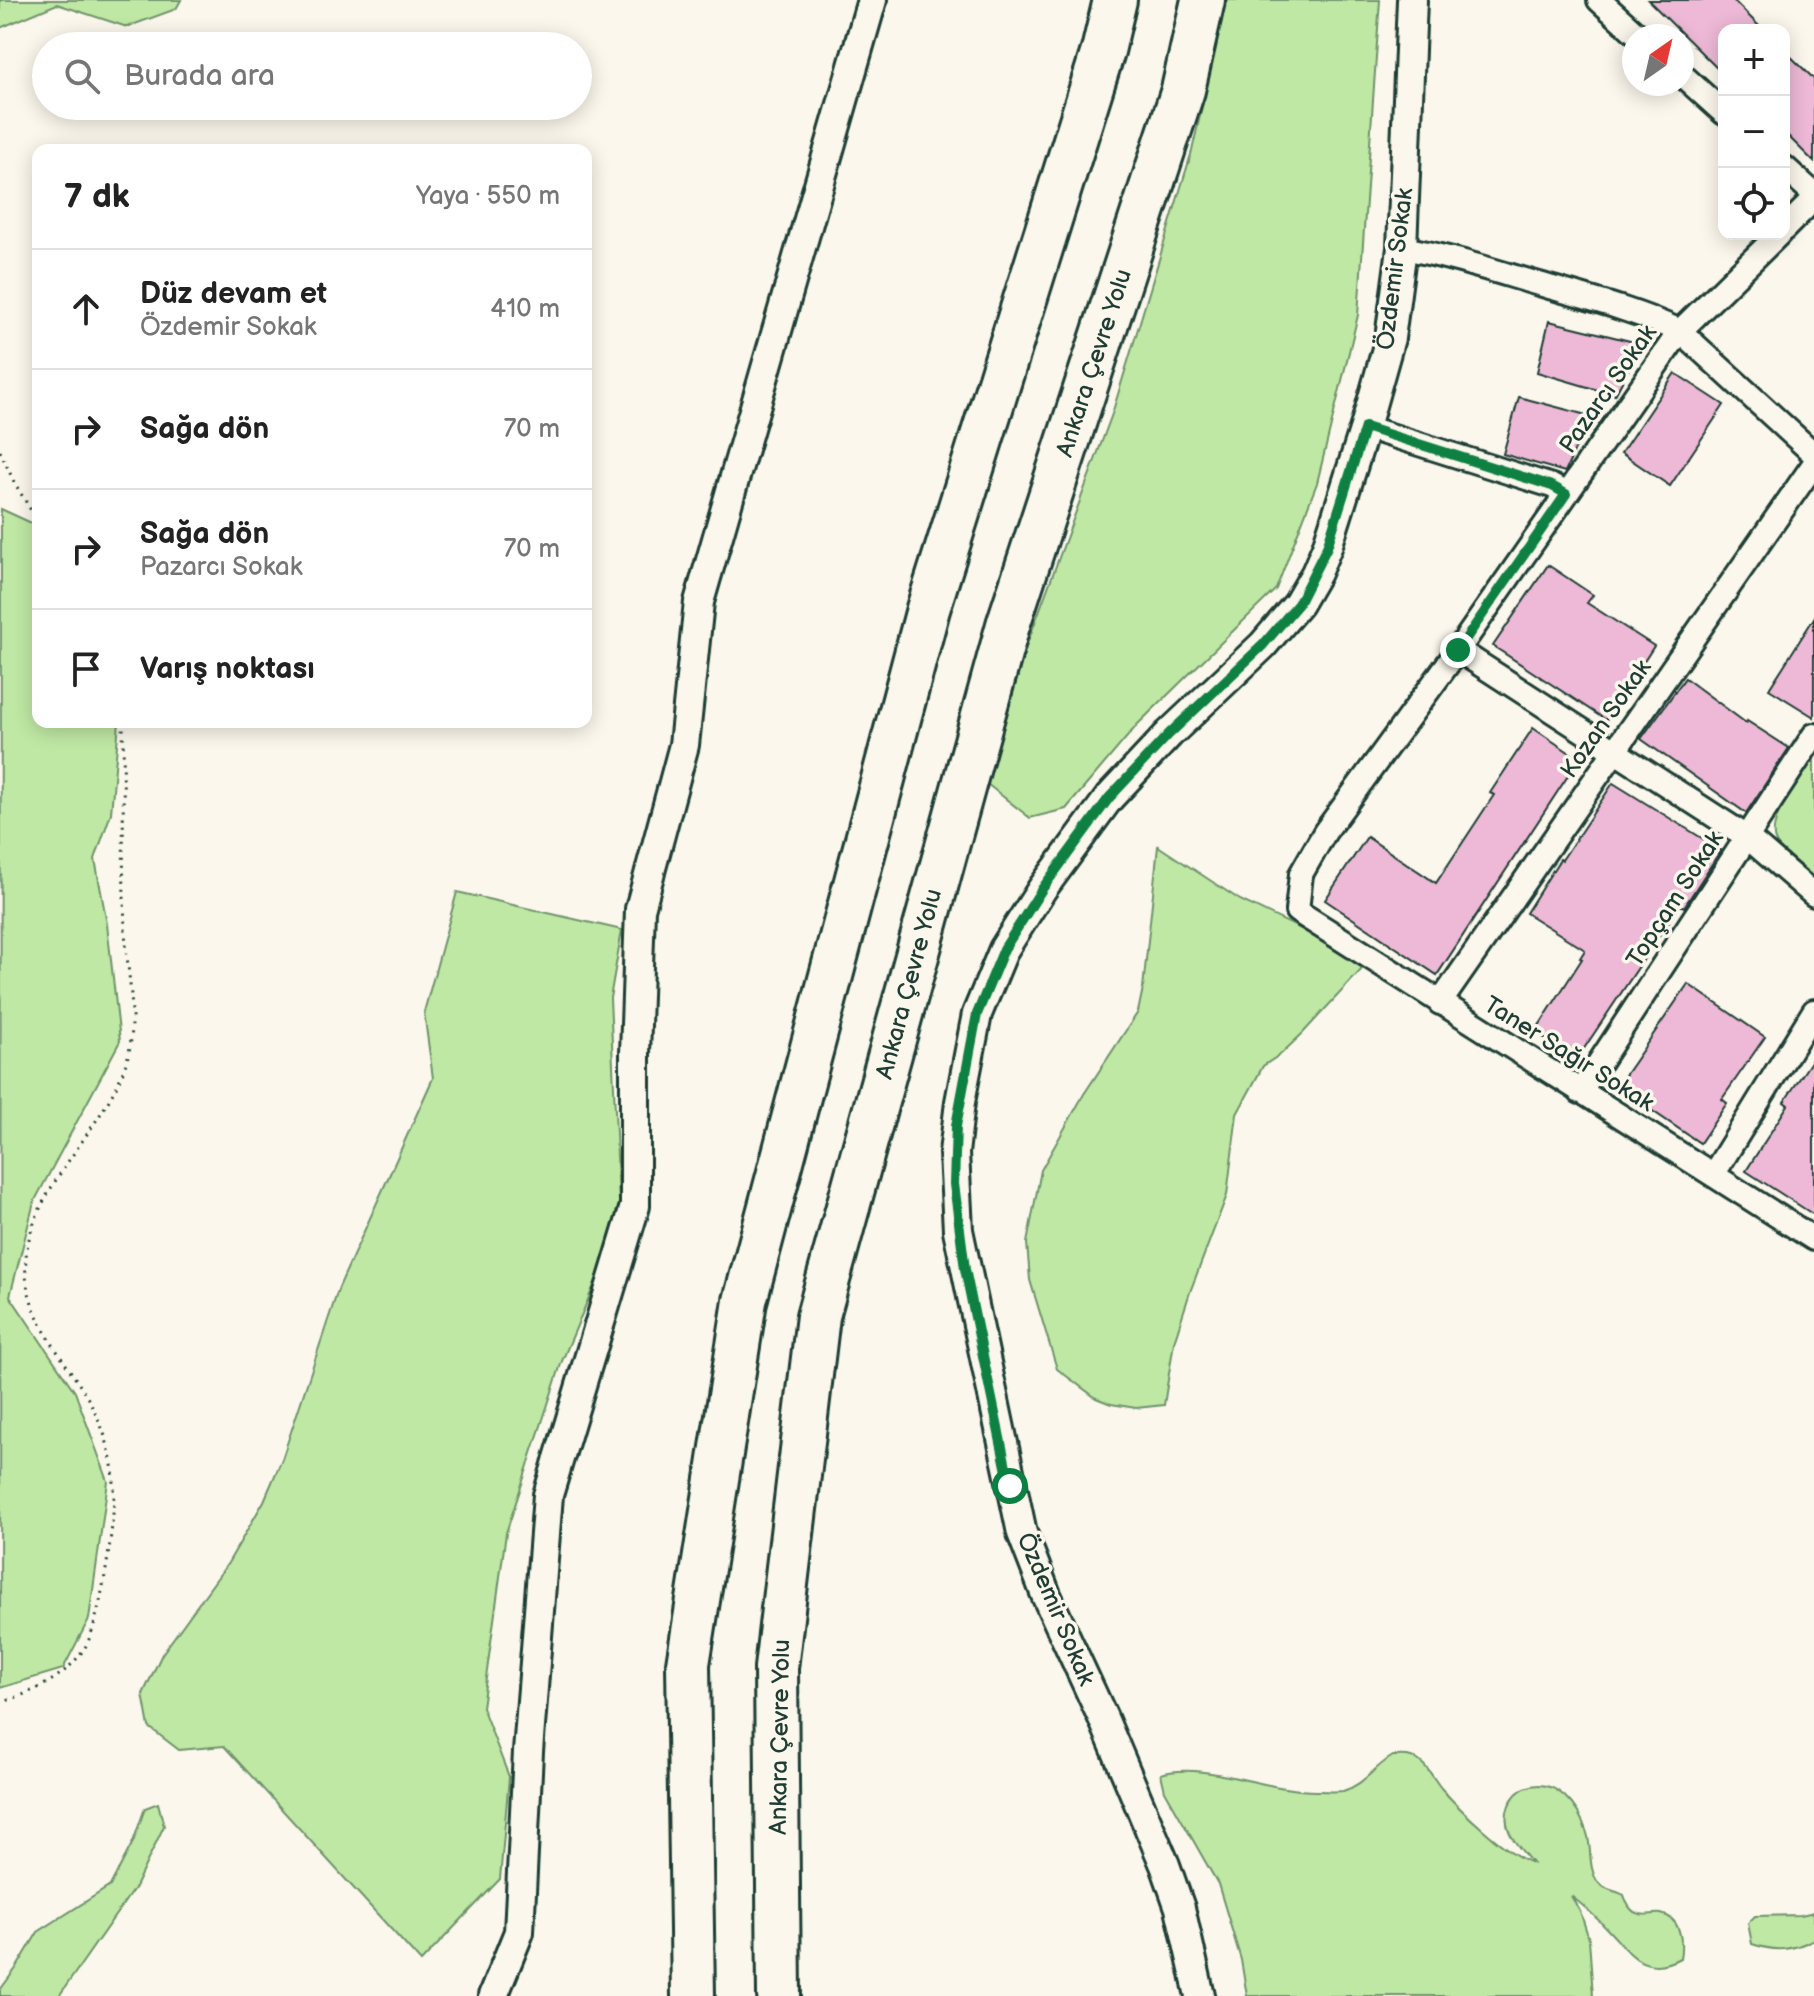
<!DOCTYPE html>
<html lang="tr">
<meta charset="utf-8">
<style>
body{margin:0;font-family:"Balsamiq Sans",sans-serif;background:#f2f2f2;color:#222}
.controls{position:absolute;right:24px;top:24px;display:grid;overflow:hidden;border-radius:16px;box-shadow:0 4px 20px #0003}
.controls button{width:72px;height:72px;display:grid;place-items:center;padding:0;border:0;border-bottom:2px solid #e0e0e0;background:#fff;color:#222;font:40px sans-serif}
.compass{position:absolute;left:1622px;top:24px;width:72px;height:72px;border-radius:50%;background:#fff;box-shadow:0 4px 20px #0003;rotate:34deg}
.stop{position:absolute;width:24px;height:24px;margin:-18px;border:6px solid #0b8043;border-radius:50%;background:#fff}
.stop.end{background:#0b8043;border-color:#fff;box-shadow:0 2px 8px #0008}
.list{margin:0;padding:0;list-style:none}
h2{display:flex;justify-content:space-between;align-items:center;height:104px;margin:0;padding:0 32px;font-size:34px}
h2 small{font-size:26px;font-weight:400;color:#767676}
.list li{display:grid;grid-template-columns:52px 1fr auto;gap:24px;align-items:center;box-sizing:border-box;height:120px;padding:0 32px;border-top:2px solid #e0e0e0}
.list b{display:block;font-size:30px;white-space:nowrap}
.list p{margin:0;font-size:26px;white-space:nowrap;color:#767676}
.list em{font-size:26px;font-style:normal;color:#767676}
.icon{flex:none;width:44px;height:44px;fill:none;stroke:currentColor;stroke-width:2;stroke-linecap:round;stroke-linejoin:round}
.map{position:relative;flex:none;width:1814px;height:1996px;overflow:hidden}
.search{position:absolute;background:#fff;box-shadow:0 4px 20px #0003;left:32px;top:32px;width:560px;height:88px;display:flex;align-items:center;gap:20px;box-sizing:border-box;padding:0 28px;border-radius:44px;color:#767676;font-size:30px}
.panel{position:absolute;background:#fff;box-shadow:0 4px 20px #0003;left:32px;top:144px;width:560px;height:584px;border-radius:16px}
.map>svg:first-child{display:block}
</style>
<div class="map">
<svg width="1814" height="1996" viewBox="0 0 1814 1996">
<rect width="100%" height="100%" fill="#fbf7ec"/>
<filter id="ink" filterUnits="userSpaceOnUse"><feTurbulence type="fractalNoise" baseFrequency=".0125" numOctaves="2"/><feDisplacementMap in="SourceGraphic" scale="16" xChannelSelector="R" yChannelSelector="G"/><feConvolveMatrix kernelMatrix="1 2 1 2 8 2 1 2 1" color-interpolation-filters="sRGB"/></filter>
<g filter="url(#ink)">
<path fill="#bfe8a4" stroke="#6f926c" stroke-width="2" d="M0 0H181L176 9 127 27 57 4 0 28Z
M1226 0H1380L1358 315 1317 483 1276 589 1138 724 1066 809 1030 818 987 784 1026 647 1112 414 1192 151Z
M1 509 38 526V722H119L111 813 95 859 107 924 120 1041 34 1202 10 1296 75 1392 108 1481 89 1619 63 1669 0 1688Z
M1814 754V877C1803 867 1784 856 1776 843 1764 823 1802 771 1814 754Z
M1158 846 1240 900 1322 939 1363 968 1302 1034 1281 1054 1263 1066 1237 1114 1227 1195 1190 1292 1174 1342 1164 1405 1136 1408 1111 1404 1096 1398 1057 1369 1030 1280 1027 1243 1041 1170 1084 1094 1138 1012 1143 988Z
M457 892 622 930 610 998 620 1224 562 1361 506 1533 482 1707 509 1777 500 1879 421 1962 224 1746 179 1750 149 1727 143 1694 162 1654 228 1563 264 1501 282 1459 339 1287 433 1078 424 1012Z
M1393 1756C1398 1756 1406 1755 1411 1757 1425 1761 1433 1778 1441 1788 1460 1810 1505 1853 1532 1863 1520 1847 1499 1831 1509 1805 1513 1797 1517 1791 1525 1788 1556 1775 1579 1808 1587 1833 1592 1849 1588 1867 1597 1881 1603 1890 1615 1890 1624 1895 1626 1903 1631 1913 1640 1914 1647 1916 1654 1913 1661 1914 1681 1918 1683 1941 1680 1958 1644 1977 1631 1954 1608 1930 1597 1918 1584 1906 1571 1896L1580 1911 1589 1939 1593 1996H1247L1241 1960 1218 1884 1165 1791 1161 1774C1205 1761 1269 1792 1318 1791 1326 1791 1335 1792 1343 1791 1364 1785 1375 1766 1393 1756Z
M158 1803 164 1826 135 1887 59 1996H0V1990L17 1967 38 1932 110 1886 133 1842 145 1808Z
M1814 1912V1939C1792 1951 1776 1952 1752 1944L1748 1923 1755 1916 1801 1915Z"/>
<path fill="#edb9d6" stroke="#1f3d34" stroke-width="2" d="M1648 0H1733L1763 30H1724V75Z
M1784 50 1814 79V162L1784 132Z
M1549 321 1642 344 1615 395 1537 372Z
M1675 373 1724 405 1670 486 1621 453Z
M1519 397 1590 416 1565 472 1503 454Z
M1548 565 1593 595 1587 603 1654 646 1606 720 1493 646Z
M1814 618V717L1769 689Z
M1685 678 1746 723 1747 721 1789 748 1746 813 1641 739Z
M1533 728 1579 759 1437 975 1325 900 1367 837 1436 883 1494 795 1490 793Z
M1613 783 1721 850 1684 907 1680 905 1577 1059 1535 1032 1582 959 1580 958 1585 950 1526 913 1560 859 1562 860Z
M1688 984 1765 1037 1722 1099 1727 1103 1700 1143 1617 1087Z
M1814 1057V1215L1746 1171 1788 1105 1784 1102Z"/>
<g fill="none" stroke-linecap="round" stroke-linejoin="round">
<defs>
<path id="minor" d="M1599 0 1639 36
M1682 75 1724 113
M1784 167 1814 194
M1784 229 1814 199
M1779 234 1680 331 1458 650 1325 832 1301 874 1297 911 1814 1239
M1402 248C1449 256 1494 271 1539 284 1587 298 1635 310 1680 331L1814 454
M1365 427 1552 486 1566 494
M1458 650 1747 837 1814 895
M1440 1003 1814 464
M1580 1092 1814 735
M1713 1175 1814 1011"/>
<path id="tertiary" d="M493 1996 519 1932 528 1752 548 1495 635 1206V1054L640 909 684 745 699 602 872 0
M1200 1996 1180 1908 1165 1865 1103 1718 1046 1595 1022 1533 958 1230 954 1153 960 1102 977 1014 1004 949 1042 889 1109 798 1169 734 1263 645 1298 604 1316 573 1327 547 1365 427 1390 338 1402 248 1412 0"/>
<path id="motorway" d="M693 1996 688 1664 745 1301 928 609 1103 51 1115 0
M779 1996 776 1668 818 1316 1008 625 1183 90 1203 0"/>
</defs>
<use href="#minor" stroke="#1f3d34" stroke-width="28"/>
<use href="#tertiary" stroke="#1f3d34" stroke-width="34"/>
<use href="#motorway" stroke="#1f3d34" stroke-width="48"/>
<path stroke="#1f3d34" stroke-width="3" stroke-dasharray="2 6" stroke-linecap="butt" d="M0 451 14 482 38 522
M0 1703C33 1692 64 1679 84 1649 101 1624 116 1515 114 1484 113 1460 106 1435 96 1414 71 1361 21 1321 26 1257 32 1186 107 1127 127 1060 139 1018 126 970 125 927 122 859 124 790 123 722"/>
<use href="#minor" stroke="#fbf7ec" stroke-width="22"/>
<use href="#tertiary" stroke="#fbf7ec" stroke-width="28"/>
<use href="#motorway" stroke="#fbf7ec" stroke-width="42"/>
</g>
</g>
<g fill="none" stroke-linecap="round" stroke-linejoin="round" filter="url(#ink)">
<path stroke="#0b8043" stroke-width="10" d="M1010 1486 965 1269 954 1184 956 1126 977 1014 1004 949 1042 889 1109 798 1169 734 1263 645 1298 604 1327 547 1365 427 1552 486 1566 494 1458 650"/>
</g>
<g text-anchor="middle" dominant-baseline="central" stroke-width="7" stroke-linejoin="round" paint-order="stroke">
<g font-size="24" fill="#1f3d34" stroke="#fbf7ec">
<text transform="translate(1395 269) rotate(-83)">Özdemir Sokak</text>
<text transform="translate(1094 363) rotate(-72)">Ankara Çevre Yolu</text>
<text transform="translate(1608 389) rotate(-55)">Pazarcı Sokak</text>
<text transform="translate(1606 719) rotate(-55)">Kozan Sokak</text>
<text transform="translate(1675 899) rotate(-57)">Topçam Sokak</text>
<text transform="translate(909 984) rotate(-75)">Ankara Çevre Yolu</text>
<text transform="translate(1569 1054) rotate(32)">Taner Sağır Sokak</text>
<text transform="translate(1056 1609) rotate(67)">Özdemir Sokak</text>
<text transform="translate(780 1737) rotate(-89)">Ankara Çevre Yolu</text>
</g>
</g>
</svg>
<div class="controls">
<button>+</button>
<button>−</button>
<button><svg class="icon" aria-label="locate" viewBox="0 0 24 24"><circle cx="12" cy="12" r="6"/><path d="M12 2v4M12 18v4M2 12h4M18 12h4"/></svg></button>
</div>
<svg class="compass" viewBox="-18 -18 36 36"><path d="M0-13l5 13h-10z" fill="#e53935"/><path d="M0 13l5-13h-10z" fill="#767676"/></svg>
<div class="stop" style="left:1010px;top:1486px"></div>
<div class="stop end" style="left:1458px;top:650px"></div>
<div class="search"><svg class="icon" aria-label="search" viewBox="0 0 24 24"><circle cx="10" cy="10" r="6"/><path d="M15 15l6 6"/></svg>Burada ara</div>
<section class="panel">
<h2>7 dk<small>Yaya · 550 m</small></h2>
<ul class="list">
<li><svg class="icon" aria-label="ahead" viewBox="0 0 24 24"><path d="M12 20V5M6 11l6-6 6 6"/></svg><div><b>Düz devam et</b><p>Özdemir Sokak</p></div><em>410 m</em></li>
<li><svg class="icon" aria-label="right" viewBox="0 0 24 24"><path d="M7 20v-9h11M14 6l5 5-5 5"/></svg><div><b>Sağa dön</b></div><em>70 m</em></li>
<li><svg class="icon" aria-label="right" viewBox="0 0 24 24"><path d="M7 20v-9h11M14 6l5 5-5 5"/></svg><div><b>Sağa dön</b><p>Pazarcı Sokak</p></div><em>70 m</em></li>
<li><svg class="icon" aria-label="arrive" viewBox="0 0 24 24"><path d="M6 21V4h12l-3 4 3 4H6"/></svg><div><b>Varış noktası</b></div></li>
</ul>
</section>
</div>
